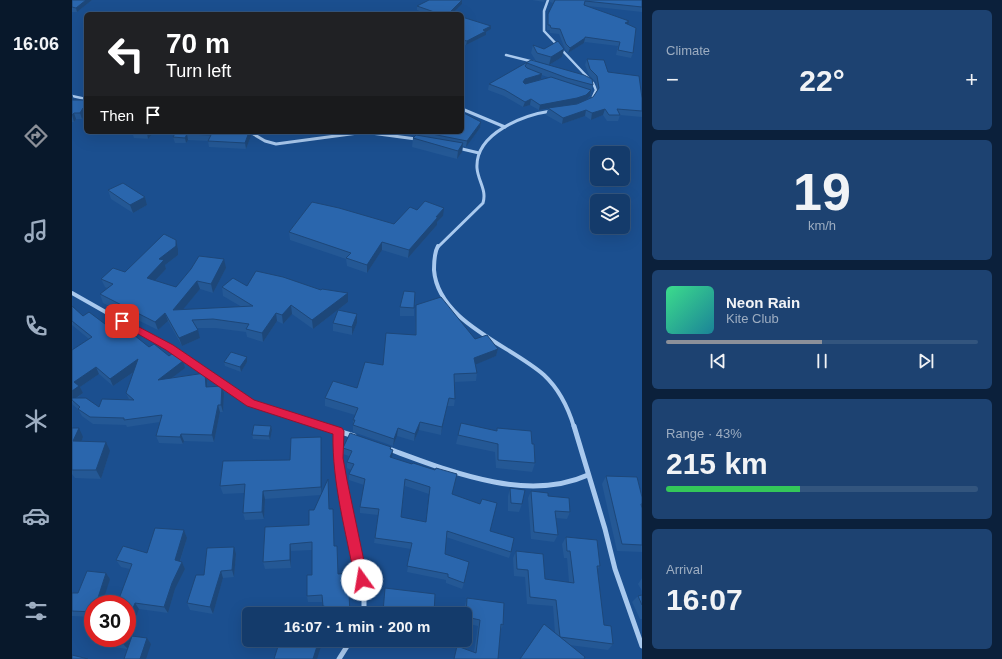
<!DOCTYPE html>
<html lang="en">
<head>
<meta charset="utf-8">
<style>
  :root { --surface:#143b6b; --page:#1d4271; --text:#f1f3f6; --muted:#9dadc1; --line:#33557e; --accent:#8c9099 }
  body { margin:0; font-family:Helvetica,sans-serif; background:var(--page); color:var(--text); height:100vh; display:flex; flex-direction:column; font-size:15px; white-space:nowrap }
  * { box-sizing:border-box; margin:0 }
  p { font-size:13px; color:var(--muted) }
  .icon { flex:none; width:22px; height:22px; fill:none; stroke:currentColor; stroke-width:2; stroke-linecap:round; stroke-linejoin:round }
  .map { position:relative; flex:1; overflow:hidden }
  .sheet { display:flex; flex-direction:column; gap:10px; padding:10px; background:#0b203b; width:360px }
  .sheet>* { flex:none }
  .hud { position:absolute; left:12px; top:12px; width:380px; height:122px; border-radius:6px; box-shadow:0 4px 16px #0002,0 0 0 1px var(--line); background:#202124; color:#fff; overflow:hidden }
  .fabs { position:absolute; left:518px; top:146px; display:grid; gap:8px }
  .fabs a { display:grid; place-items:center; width:40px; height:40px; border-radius:6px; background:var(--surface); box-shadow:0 4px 16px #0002,0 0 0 1px var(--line); font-size:20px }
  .speed { position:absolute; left:12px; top:595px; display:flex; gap:8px; font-size:20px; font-weight:700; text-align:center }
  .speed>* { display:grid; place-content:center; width:52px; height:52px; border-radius:50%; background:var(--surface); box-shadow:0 4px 16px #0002,0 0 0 1px var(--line); line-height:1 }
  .speed .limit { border:6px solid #d22; background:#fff; color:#111 }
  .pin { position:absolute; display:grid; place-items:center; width:34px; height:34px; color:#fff; margin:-17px; border-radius:8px; box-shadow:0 2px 6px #0006 }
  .me { position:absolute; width:44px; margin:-22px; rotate:347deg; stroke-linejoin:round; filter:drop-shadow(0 0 3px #0008) }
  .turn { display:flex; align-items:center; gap:14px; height:84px; padding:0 16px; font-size:18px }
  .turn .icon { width:52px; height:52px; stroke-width:2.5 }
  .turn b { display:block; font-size:28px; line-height:34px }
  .then { display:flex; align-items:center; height:38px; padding:0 16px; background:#0003; gap:8px; font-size:15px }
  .big { font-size:30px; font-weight:800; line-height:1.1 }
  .sheet .tile { flex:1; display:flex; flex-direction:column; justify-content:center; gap:6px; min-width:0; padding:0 14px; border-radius:6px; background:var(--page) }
  .sheet .dial { align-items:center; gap:0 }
  .dial b { font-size:52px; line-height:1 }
  .song { display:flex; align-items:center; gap:12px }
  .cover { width:48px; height:48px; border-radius:6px; background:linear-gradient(135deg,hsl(150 70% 55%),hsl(190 70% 35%)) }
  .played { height:4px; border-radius:2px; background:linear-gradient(90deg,var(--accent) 50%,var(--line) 50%) }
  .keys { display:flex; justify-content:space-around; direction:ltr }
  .heat { display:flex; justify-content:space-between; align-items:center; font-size:22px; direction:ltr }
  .charge { height:6px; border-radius:3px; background:linear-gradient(90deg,#34c759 43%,var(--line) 0) }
  .trip { position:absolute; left:170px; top:607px; width:230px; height:40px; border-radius:6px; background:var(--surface); box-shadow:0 4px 16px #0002,0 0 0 1px var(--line); font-weight:800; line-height:40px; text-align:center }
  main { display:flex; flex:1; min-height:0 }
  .menu { display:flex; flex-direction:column; width:72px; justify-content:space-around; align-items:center; background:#08182b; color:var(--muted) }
  .menu .icon { width:28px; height:28px }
  .menu .current { color:var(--accent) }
  .menu b { font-size:18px; color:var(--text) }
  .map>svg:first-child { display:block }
</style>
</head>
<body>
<main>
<nav class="menu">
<b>16:06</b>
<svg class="icon current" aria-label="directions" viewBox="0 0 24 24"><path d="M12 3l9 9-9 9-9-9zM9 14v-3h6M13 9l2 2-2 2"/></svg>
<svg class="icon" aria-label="music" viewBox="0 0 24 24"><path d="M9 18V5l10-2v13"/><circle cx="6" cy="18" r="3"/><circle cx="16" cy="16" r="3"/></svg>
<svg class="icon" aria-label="phone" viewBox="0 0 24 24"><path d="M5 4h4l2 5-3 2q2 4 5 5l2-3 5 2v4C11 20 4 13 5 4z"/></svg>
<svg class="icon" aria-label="climate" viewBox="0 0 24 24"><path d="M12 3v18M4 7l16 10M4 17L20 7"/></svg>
<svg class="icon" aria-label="car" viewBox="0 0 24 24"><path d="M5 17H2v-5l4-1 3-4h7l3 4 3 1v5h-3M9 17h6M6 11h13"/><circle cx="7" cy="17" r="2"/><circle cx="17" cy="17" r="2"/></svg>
<svg class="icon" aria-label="filters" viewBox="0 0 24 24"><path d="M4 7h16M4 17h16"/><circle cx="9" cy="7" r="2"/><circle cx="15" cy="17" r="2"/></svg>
</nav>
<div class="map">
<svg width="570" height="659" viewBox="0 0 570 659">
  <rect width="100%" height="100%" fill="#1b4f8f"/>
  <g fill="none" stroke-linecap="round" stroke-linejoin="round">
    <g stroke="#a9c9ee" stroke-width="2.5">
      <path d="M476,0L472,11V31L521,83L524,90L520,99"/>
      <path d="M434,55L462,62"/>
      <path d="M0,96L14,99"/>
    </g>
    <g stroke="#a9c9ee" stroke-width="3">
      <path d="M390,109L433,127"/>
      <path d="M178,132L193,141L204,144L286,133H299L344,139"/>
      <path d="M386,148L407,153"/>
      <path d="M366,247L411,203C415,190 406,181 405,168C403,133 452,115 479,111"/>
    </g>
    <g stroke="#a9c9ee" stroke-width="4">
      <path d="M366,246C362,253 362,262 362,270C366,322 438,345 472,375C487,389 496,407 502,427"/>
      <path d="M0,293L97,348L179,403L254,427"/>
    </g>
    <g stroke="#a9c9ee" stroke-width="5">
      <path d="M250,426L282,436"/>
      <path d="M502,426L533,529L543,569L570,646"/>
      <path d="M267,431L266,458L269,480L292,589V614"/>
      <path d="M317,449C377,471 454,503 516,475"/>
      <path d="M267,659L279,640"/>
    </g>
  </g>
  <g fill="#245895" fill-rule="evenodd">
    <path d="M0,0H20L5,12H0Z"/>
    <path d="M460,0H473L472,2Z"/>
    <path d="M478,0H570V12L516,6L557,21L556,25L561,53L559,58L544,55L546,46L513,42L512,43L496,53L493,49L487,34L478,33V30H475V19L476,14L481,3L478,2Z"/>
    <path d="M390,4L380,14H355L345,10V6Z"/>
    <path d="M390,17L419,29L414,32V35L394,45L390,44Z"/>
    <path d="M461,45L472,49H492L490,57L477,65L464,61L459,53Z"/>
    <path d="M515,59L536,72L570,98V117L548,115L546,121H535L531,115L519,120L513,116L490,124L474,115L476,109L467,110L458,105L451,107L432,96L416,90L417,84L459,60L521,85L518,96L513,100L521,97L525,91L524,82L517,75L513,65ZM470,75L478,78L453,84L469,79Z"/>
    <path d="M0,94L2,100H14V114H13L10,119H4L2,122H0Z"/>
    <path d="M409,122L408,128L394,147L391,146L390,152L385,159L340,147L341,138L349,135V132Z"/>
    <path d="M31,132H82L76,139L62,138L61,135L32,134Z"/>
    <path d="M104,132H178L179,136L174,149L137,147L136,141L116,140L114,143H103L101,137Z"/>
    <path d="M36,190L73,197L75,205L61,213L39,199Z"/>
    <path d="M345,210L371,216L365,222V225L336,258L310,250L295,273L275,266L274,259L218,240L217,232L322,224Z"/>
    <path d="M104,240L106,249V255L93,265L94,269L83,281L104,287L154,268L141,293L128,289L110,310L170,307L151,296L150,287L175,286L276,302L241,329L220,314L211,324L205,321L191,342L175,337L174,332L143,328H125L128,338L110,346L96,321L86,330L31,303L28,294L35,288L33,287L29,279L53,272Z"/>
    <path d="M344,305L403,339L426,349L424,356L403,364L405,373L404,381L383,382V399L382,406H375L369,435L347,430L342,441L325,436L321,446L281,432V420L283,415L253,406V398L285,388L311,365L343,335Z"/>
    <path d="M0,306L11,316L49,336L77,347L113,368L101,377L133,373L135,380L136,387L150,386L152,393L151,412H148L142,442L112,441L111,444L87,443L84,436L88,422L55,427L54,425L21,424L10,416L6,409L1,405L0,402V350L17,339L0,325ZM62,372L54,393L57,399L27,407L5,398L11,393L8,387L27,374L41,386Z"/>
    <path d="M328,307L342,308V316H328Z"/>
    <path d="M261,323H285L280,335L261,331Z"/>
    <path d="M152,362H175L169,372L153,366Z"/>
    <path d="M389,423L424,431L425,428L460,444L463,463L460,472L424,468L423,452L384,444Z"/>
    <path d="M199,426L200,430L198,440L181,439L180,435Z"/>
    <path d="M0,428L11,437L9,442L38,451L29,479L3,478L0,474Z"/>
    <path d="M249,445L250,493L258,509L262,546L266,574L278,614H258L252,613L251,602H236L235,596L240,575V550L219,551V568L193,569L191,562L237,525L242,510L249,495L193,499L192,519L173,520L171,513L172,493L151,494L148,486L218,460Z"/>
    <path d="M319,447L320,457L340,464L363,470L385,474L380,494L418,531L439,552L437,558L374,537L373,554L392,583L390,589L374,583V580L335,572L339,549L302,543L306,515L288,513V507L292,485L277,480V474L279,470L275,468V462L277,456L271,454V448ZM333,486L357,494L354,522L329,517Z"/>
    <path d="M534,476L570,497V552L545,551L530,484Z"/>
    <path d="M438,488L450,504L447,512L436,511V496Z"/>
    <path d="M459,491L476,496L498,512L495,519L484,518L486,535L482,542L459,539L456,498Z"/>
    <path d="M112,530L115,538L108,562H110L113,569L103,589L96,613L67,609L61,626L63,630L60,636L75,638L79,644L55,649L23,644L18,638H55L58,569L49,567L44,560L75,553Z"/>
    <path d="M494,537L528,566L525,570L532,625L541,644L536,650L497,645L483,633L481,606L455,604L453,577L442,576L441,558L444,551L473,579L497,582L495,558H492L490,544Z"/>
    <path d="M164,554L162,577L151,578L141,614L118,610L115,603L132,575Z"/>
    <path d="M34,573L38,579L21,604V617L0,616V593H6Z"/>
    <path d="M570,578V591L566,584Z"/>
    <path d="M313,588L362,614H311Z"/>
    <path d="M570,595V619H568L560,602L566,596Z"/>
    <path d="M395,598L431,625L428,631L426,659H382L385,646L402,652L406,626L393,623V614H392L393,605Z"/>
  </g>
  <g fill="#1d4779">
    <path d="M14,0H20L5,12L4,8Z"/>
    <path d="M390,0V4L380,14H376Z"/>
    <path d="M557,21L556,26L553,23Z"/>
    <path d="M419,26V29L414,32V35L394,45L395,41L411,30Z"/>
    <path d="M513,38L512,43L496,53L498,48Z"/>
    <path d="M492,49L490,57L477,65L479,57Z"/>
    <path d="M470,74L469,79L452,85L451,82L453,79Z"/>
    <path d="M519,90L518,96L513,101L504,104L467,110L468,105Z"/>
    <path d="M0,94L2,100L0,103Z"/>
    <path d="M459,99L458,105L451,107L453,102Z"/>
    <path d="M11,108L13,114L10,119L8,113Z"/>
    <path d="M533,109L531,115L519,120L520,113Z"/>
    <path d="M514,110L513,116L490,124L491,118Z"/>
    <path d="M2,113L4,119L2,122L0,115Z"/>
    <path d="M409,122L408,128L394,147L395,141Z"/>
    <path d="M76,132H82L76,139L75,133Z"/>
    <path d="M177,132H178L179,136L174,149L173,143Z"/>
    <path d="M115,134L116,140L114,143L113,138Z"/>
    <path d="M391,143L390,152L385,159L386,151Z"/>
    <path d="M73,197L75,205L61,213L58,205Z"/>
    <path d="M372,208L371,216L365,222V225L336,258L337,250Z"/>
    <path d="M104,240L106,249V255L93,265L94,269L77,287L75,278L87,259Z"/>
    <path d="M310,242V250L295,273V265Z"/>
    <path d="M152,259L154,268L141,293L139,284Z"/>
    <path d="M125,281L128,289L103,319L101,310Z"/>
    <path d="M276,293V302L241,329L240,320Z"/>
    <path d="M219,305L220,314L211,324L210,315Z"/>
    <path d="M93,313L96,321L86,330L83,322Z"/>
    <path d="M204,313L205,321L191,342L190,333Z"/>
    <path d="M285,314V323L280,335V327Z"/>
    <path d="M126,330L128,338L110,346L107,338Z"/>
    <path d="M426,349L424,356L400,366L402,358Z"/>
    <path d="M175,357V362L169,372L168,367Z"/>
    <path d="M66,359L69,367L41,386L38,379Z"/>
    <path d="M111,361L113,368L88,387L86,380Z"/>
    <path d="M24,367L27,374L8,387L11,393L1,400H0V391L2,382Z"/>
    <path d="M133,373L135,380L136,394L134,387Z"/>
    <path d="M150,386L152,393L151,412L149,405Z"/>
    <path d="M377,398L375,406L369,435L370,427Z"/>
    <path d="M146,405L148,412L142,442L140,435Z"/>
    <path d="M348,422L347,430L342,441L343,434Z"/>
    <path d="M199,426L200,430L198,440L197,436Z"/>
    <path d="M7,428L11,437L6,450L1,441Z"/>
    <path d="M326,428L325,436L321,446L322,439Z"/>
    <path d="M109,434L112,441L111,444L108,437Z"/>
    <path d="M249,437V445L250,495L249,487Z"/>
    <path d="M34,442L38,451L29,479L24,470Z"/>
    <path d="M321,450L320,457L318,463V457Z"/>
    <path d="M191,491L193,499L192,519L190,512Z"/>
    <path d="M112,530L115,538L106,567L103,560Z"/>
    <path d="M218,544L219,551V568L218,560Z"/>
    <path d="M162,547L164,554L162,577L160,570Z"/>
    <path d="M110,562L113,569L103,589L96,613L92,607L100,583Z"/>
    <path d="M149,571L151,578L141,614L138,607Z"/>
    <path d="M34,573L38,579L30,604H24Z"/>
    <path d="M63,603L67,609L61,626L63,630L56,649L51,644L53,638H55V623Z"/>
    <path d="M75,638L79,644L74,659H68Z"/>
    <path d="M247,640H251L245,659H241Z"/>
  </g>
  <g fill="#2a66ad" stroke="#1d4779" fill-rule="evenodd">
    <path d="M0,0H14L4,8L0,7Z"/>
    <path d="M357,0H390L376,14H368L345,6Z"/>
    <path d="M483,0H570V7L513,1L512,5L557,21L553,23L564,28L561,53L546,50L548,42L513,37V38L498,48L494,44L488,29L479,28L478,25H476V14Z"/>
    <path d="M390,17L419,26L411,30L414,31L395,41L390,40Z"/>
    <path d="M486,41L492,49L479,57L465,53L461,45L472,49Z"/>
    <path d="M515,59L532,60L536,72L567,76L570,98V111L545,109L548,115H537L533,109L520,113L514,110L491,118L476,108L505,104L521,97L527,88L525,76L518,69Z"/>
    <path d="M459,60L512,75L520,79L521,85L495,78L455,63L453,66L455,68L470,74L453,79L451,82L453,84L479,77L519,90L514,95L505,98L468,105L459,99L453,102L433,90L417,84Z"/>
    <path d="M0,100H14V109L11,108L8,113H2L0,115Z"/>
    <path d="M390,112L409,122L395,141L350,132H390Z"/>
    <path d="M65,132H76L75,133Z"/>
    <path d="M104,132H177L173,143L136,141L139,135L115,134L113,138L101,137Z"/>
    <path d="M344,135L391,143L386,151L341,138Z"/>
    <path d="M51,183L73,197L58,205L36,190Z"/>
    <path d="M353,201L372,208L364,217H366L337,250L310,242L295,265L274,258L279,253L217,232L240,202L267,208L322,224L338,207L345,210Z"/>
    <path d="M92,234L104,240V246L87,259L92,260L75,278L104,287L119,269L127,256L152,259L139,284L125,281L101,310L181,306L150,287L161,278L175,286L184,271L211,277L249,290L250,289L276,293L240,320L219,305L210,315L204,313L190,333L174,329L177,324L141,319L120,320L126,330L107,338L93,313L83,322L28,294L41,284L29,279L41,268L53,272Z"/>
    <path d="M332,291L343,292L342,308L328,307Z"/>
    <path d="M369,297L403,339L415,335L426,349L402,358L405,373L382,374L383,399L377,398L370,427L348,422L343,434L326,428L322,439L281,425L283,420H281L286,408L253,398L261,381L285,388L293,362L311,365L314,333L344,335V305Z"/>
    <path d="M0,306L11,316L17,312L49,336L57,331L77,347L82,344L97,356L101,353L111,361L86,380L133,373L134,387L150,386L149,405H146L140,435L109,434L108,437L84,436L90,415L52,420V418L18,417L6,409L8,407L0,400V398H14L27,407L30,399L62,400L54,393L66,359L38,379L24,367L2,382L7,386L0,391V350L20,337L0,321Z"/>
    <path d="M266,310L285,314L280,327L261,323Z"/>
    <path d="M159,352L175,357L168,367L152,362Z"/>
    <path d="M389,423L425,431V428L459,431L460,444H462L463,463L426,460V444L386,435Z"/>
    <path d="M182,425L199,426L197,436L180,435Z"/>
    <path d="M0,428H7L1,441L34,442L24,470H0Z"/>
    <path d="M278,433L319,447L318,449L321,450L318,457L340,464L341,463L363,470L364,468L385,474L380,494L408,504L410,499L425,503L418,531L442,538L439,552L375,531L373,554L397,562L392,583L376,577V574L335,566L340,543L303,538L307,509L288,507L293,479L277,474L282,464L275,462L280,451L271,448ZM333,479L358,487L354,522L329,517Z"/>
    <path d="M249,437V487L191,491L190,512L171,513L173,484L148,486L151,461L218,460L219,438Z"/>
    <path d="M534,476L565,477L570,497V504H569L570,508V545L550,544Z"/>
    <path d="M256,479L257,509H261L262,546H265L266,574L276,573L278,614H266L267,610L251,606L250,595L235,596V575H240V542L218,544V560L191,562L193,527L237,525V510H242Z"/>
    <path d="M438,488L453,490L450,504L439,503Z"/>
    <path d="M459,491L476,493V496L497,498L498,512L483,511L486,535L462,532Z"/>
    <path d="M83,528L112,530L103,560L110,562L100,583L92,607L63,603L55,623L58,624L55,633V604H45L60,564L44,560L51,546L75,553Z"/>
    <path d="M494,537L525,540L528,566H525L532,625L539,626L541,644L488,637L484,600L458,597L456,570L445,569L444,551L471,554L473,579L502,583L498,551H495Z"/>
    <path d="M162,547L160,570L149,571L138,607L115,603L124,575H132L135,548Z"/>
    <path d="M15,571L34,573L24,604H21V612L0,611V593H6Z"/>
    <path d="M313,588L363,594L362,614H330L311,612Z"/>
    <path d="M570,595V605L566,596Z"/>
    <path d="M395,598L432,603L431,625L429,624L426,659H382L385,646L404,653L408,620L394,617Z"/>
    <path d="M472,624L513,657L512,659H448Z"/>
    <path d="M21,631V638H53L51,644L18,638Z"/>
    <path d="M60,636L75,638L68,659H52Z"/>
    <path d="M208,640H247L241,659H202Z"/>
    <path d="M0,655L16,659H0Z"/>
  </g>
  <path fill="#e11d48" stroke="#92132f" d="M50,318L101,345L182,400L270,428L272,431L271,458L275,480L296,580L294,584L290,586L285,584L283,580C274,532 260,483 261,434L175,406L94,350L47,323L45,321L47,319Z"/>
</svg>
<div class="fabs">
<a><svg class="icon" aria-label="search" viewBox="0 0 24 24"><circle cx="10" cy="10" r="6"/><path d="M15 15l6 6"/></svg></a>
<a><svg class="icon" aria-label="layers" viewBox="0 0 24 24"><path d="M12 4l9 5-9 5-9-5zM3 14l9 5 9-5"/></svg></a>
</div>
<div class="speed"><div class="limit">30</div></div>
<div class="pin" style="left:50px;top:321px;background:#d93025"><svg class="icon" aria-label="arrive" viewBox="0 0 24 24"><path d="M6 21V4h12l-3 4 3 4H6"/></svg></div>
<svg class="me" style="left:290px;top:580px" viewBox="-20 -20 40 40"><circle r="19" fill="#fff"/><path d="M0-13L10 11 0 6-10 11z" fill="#e11d48"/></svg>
<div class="trip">16:07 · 1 min · 200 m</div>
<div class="hud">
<div class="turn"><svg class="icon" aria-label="left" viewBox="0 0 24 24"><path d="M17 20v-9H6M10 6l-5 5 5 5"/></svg><div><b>70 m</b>Turn left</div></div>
<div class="then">Then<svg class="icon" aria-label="arrive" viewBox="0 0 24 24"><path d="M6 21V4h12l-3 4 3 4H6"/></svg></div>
</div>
</div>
<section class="sheet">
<div class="tile"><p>Climate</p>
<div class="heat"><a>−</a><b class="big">22°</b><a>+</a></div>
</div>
<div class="tile dial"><b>19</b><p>km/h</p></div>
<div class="tile">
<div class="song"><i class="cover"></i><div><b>Neon Rain</b><p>Kite Club</p></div></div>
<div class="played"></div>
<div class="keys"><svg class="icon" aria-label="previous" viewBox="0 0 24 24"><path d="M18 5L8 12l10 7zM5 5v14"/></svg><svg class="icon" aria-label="pause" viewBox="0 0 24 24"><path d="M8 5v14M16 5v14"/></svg><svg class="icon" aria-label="next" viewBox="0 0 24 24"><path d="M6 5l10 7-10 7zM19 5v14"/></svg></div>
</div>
<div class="tile"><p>Range · 43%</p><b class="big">215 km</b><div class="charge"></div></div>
<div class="tile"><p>Arrival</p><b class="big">16:07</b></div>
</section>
</main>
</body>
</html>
